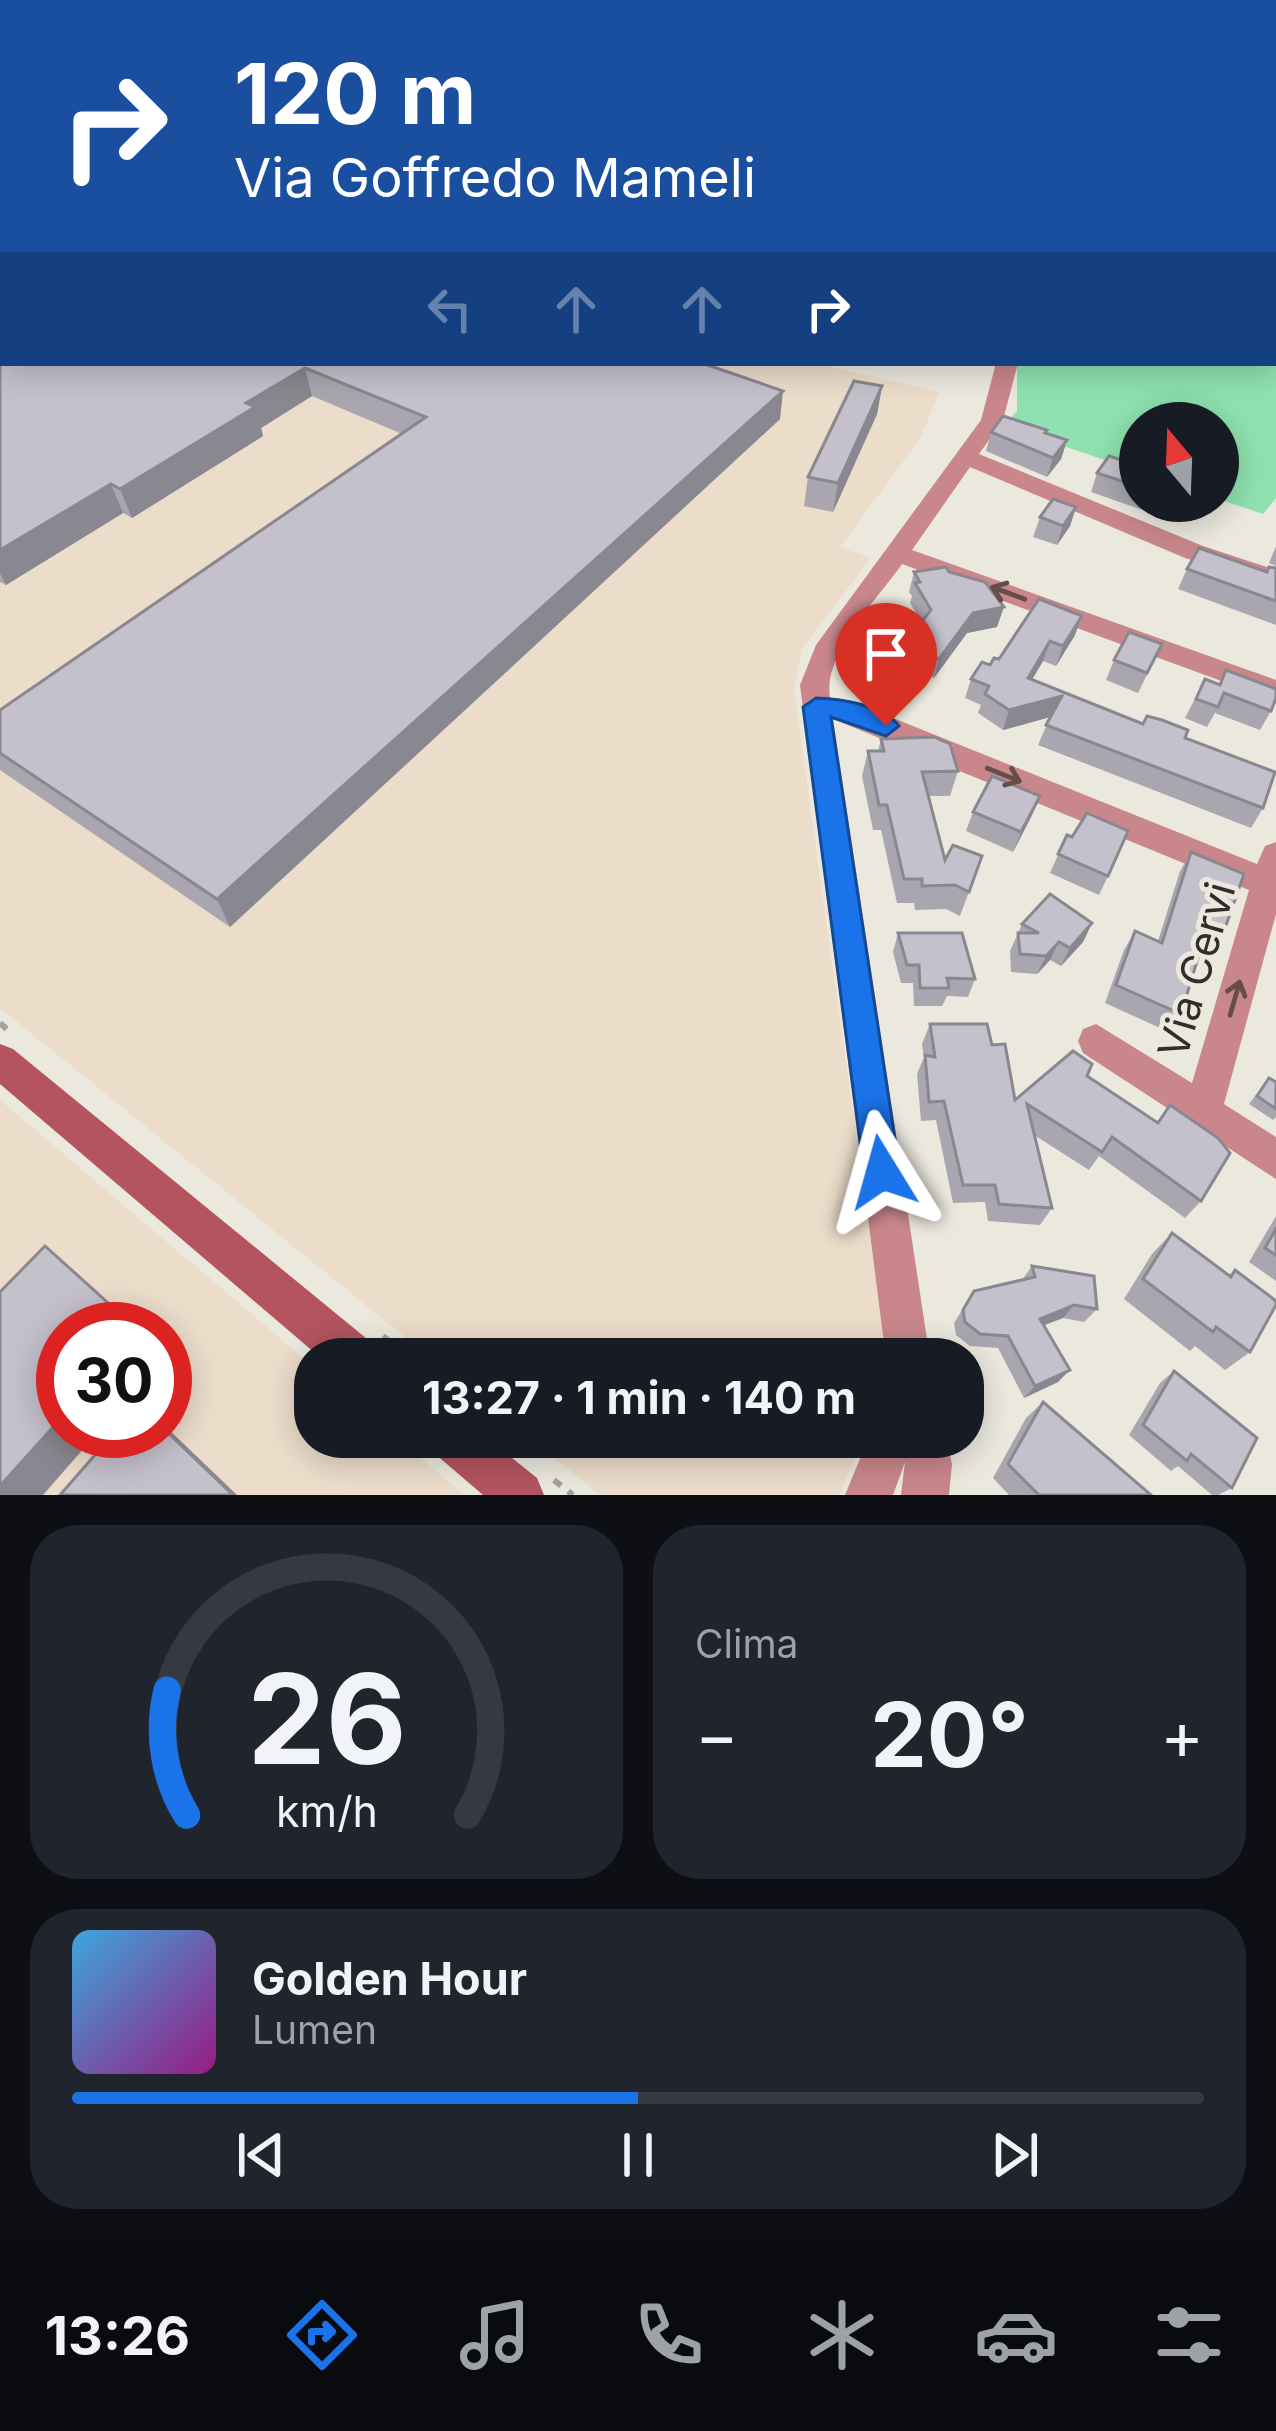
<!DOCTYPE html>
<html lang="it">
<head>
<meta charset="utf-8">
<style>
  :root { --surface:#171b24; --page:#20242c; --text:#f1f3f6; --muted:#9ea1a6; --line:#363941; --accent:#1a73e8 }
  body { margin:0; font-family:Inter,sans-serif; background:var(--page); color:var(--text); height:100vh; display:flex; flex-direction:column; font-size:45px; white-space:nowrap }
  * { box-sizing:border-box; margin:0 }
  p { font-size:39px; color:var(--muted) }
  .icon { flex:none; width:66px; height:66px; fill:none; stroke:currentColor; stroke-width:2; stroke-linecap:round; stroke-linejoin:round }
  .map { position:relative; height:1495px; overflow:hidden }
  .drawer { display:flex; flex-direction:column; gap:30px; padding:30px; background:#0d0f14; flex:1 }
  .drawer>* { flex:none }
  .hud { position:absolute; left:0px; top:0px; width:1278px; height:366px; box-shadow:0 6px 30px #0003; background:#1a4fa0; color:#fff; overflow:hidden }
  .needle { width:78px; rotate:341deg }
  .tools { position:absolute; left:1119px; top:402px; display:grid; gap:24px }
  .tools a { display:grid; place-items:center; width:120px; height:120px; border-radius:50%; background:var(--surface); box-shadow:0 6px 30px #0003; font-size:60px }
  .speed { position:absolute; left:36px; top:1302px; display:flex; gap:24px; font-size:60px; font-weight:700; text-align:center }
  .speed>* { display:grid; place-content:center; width:156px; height:156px; border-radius:50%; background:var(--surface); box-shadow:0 6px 30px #0003; line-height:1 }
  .speed .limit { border:18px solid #d22; background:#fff; color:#111 }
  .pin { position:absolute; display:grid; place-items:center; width:102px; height:102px; color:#fff; margin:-123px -51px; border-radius:50% 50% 50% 0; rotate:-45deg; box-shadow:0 0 12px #0007 }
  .pin .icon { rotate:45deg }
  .me { position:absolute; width:132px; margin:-66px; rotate:352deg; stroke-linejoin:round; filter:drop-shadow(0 0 9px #0008) }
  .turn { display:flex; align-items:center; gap:42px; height:252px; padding:0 36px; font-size:54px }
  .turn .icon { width:156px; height:156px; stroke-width:2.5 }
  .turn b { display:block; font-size:84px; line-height:102px }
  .lanes { display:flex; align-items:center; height:114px; padding:0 36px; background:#0003; justify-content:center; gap:60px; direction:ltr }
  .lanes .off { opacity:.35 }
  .big { font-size:90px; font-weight:700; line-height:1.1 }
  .drawer .widget { flex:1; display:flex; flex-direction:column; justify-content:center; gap:18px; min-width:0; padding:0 42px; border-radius:48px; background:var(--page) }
  .drawer .dial { align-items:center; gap:0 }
  .dial svg { height:312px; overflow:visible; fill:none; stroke:var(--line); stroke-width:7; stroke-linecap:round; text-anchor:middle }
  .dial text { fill:var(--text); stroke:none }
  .song { display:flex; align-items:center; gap:36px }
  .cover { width:144px; height:144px; border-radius:18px; background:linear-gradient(135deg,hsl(200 70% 55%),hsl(310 70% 35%)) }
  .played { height:12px; border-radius:6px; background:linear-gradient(90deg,var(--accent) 50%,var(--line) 50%) }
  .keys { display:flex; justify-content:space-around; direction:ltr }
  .heat { display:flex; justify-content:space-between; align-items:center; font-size:66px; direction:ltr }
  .drawer .tiles { flex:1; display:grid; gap:30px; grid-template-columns:1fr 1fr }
  .widget:last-child { grid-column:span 2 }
  .trip { position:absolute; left:294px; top:1338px; width:690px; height:120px; border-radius:48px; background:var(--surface); box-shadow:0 6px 30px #0003; font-weight:700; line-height:120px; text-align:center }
  .dock { display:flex; height:192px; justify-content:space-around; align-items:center; background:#090b0e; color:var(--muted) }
  .dock .icon { width:84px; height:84px }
  .dock .active { color:var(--accent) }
  .dock b { font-size:54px; color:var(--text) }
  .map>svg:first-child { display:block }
</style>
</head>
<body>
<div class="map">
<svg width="1276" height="1495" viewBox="0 0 1276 1495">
  <rect width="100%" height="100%" fill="#ebe9de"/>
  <g fill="#ecdcca" fill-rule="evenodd">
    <path d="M0,84L3,363H816L939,392L921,437L840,547L871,558L802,649L794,689L887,1359H432L0,1008Z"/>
    <path d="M0,1100L315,1368V1437H396L464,1495H0ZM63,1329H165V1431H63Z"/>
    <path d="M529,1437H865L839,1495H600Z"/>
  </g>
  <path fill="#8fe2af" d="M1276,348V498L1263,514L1218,499V423H1140V472L1004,426L1017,411V363H1275Z"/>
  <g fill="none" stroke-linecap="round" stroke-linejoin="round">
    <g stroke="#2bc6d4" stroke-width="3">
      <path d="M88,3H123"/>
      <path d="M185,3L194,0"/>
    </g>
    <path stroke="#2bc6d4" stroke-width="27" d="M1119,0L1130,3"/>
    <g stroke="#a3a199" stroke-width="6" stroke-dasharray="9 9" stroke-linecap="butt">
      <path d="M0,1023L11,1033"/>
      <path d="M383,1336L411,1359"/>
      <path d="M554,1480L573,1495"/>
    </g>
    <rect fill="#c9878b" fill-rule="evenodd" x="1275" y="245" width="1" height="6"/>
    <g fill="#c9878b" fill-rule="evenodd">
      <path d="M808,0H829L832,3H811Z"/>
      <path d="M996,363H1018L1003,420L979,454L1203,546L1276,570V587L1185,558L970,467L912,550L1276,680V701L902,564C878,599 823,652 830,698L853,702L1257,864L1265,846L1276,842V914L1224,1104L1276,1137V1179L1083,1053L1078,1041L1083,1029L1096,1024L1192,1083L1249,890L833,719L930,1359H886L800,685L816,645L981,420Z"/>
      <path d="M869,1437H946L952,1464L949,1495H901L905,1462L893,1495H845Z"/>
    </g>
    <g fill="#b3545f" fill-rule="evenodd">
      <path d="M0,1044L13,1049L372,1343L378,1359H322L0,1084Z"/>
      <path d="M427,1437H486L537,1478L544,1495H483L434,1453Z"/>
    </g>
  </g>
  <g fill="#a9a6af">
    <path d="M0,165L3,363H702L780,419L230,927L0,770V710L402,434L312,396L261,428L263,436L132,518L123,513L6,585L0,582Z"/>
    <path d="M882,386L877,414L833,512L804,506L808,477Z"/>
    <path d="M991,432L1067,440L1061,459L1047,477L986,451Z"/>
    <path d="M1140,466V501H1155L1148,512L1091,492L1097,473Z"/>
    <path d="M1076,507L1070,526L1057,545L1033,537L1040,517Z"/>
    <path d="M1276,546V566L1269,563Z"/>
    <path d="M1276,568V625L1178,589L1187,569L1266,572Z"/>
    <path d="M914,572L997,627L967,633L934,678L913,670L894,698L855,681L859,661L904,648L922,622L910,603L912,596L909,592Z"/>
    <path d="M1039,599L1075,635L1056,666L1043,661L1032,680L1143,724L1185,738L1263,808L1251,828L1038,745L1050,717L1003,730L978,713L981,705L965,698L971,679L999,659Z"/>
    <path d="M1162,644L1138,693L1106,680L1114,660Z"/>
    <path d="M1226,670L1271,711L1260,730L1215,713L1207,727L1185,718L1205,679L1219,684Z"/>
    <path d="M881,739L958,771L950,796H929L945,860L982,856L960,916L946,909L915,910L914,903H897L881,830H873L862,776L868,751H878Z"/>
    <path d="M973,812L1032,815L1013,852L966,831Z"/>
    <path d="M1067,835L1108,876L1099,895L1050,873Z"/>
    <path d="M1191,852L1224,931L1212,950L1202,945L1181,1014L1169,1032L1105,1003L1124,950L1135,931L1158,941L1180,871Z"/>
    <path d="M1092,923L1083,942L1061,966L1050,960L1037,974L1011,972L1010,951L1022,924Z"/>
    <path d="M898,933L975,979L968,997L947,996L942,1006H914L913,983H901L893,952Z"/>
    <path d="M930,1024L992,1045L1015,1100L1087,1076L1157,1122L1170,1105L1201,1201L1185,1218L1099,1156L1089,1170L1034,1135L1052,1208L1040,1225L988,1221L985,1202L953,1203L936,1120L921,1121L917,1074L924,1057L922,1044Z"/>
    <path d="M1269,1078L1276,1082V1117L1273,1120L1249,1104Z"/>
    <path d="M1276,1216V1281L1249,1262Z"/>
    <path d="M1172,1233L1229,1275L1235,1270L1250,1352L1225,1370L1195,1346L1190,1351L1124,1299L1152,1254Z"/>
    <path d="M1032,1266L1097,1309L1084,1322L1063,1318L1044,1325L1058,1382L1024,1398L998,1348L970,1346L956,1335L954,1323L974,1291L1022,1280Z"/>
    <path d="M1174,1371L1232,1488L1218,1495H1212L1178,1466L1171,1471L1129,1435L1160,1383Z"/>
    <path d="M1043,1402L1151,1495H1009L993,1478L1026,1418Z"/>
  </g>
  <g fill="#89878f">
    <path d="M3,126V155L0,156V128Z"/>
    <path d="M305,368L312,396L261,428L263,436L132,518L120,489L246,403Z"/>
    <path d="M882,386L877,414L833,512L838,483Z"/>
    <path d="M783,391L780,419L230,927L217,899Z"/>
    <path d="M1067,440L1061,459L1047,477L1053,458Z"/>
    <path d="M111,484L123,513L6,585L0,573V550Z"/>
    <path d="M1076,507L1070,526L1057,545L1063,526Z"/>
    <path d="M1004,607L997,627L967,633L934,678L939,659L973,613Z"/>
    <path d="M1082,616L1075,635L1056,666L1063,646Z"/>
    <path d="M1050,641L1043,661L1021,698L1028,678Z"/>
    <path d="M917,653L912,673L894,698L898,678Z"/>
    <path d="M1062,696L1054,716L1003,730L1009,710Z"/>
    <path d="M1040,796L1032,815L1013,852L1021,832Z"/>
    <path d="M1092,923L1083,942L1061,966L1070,948Z"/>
    <path d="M1059,942L1050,960L1037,974L1046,956Z"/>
    <path d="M1074,1305L1063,1318L1029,1331L1040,1319Z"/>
    <path d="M1070,1370L1058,1382L1024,1398L1035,1386Z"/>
    <path d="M63,1416V1431H99L43,1495H0V1486Z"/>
    <path d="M165,1426L237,1495H233L165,1430Z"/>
  </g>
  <g fill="#c4c1cc" stroke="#89878f" stroke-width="3">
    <path d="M0,70H3V126L0,128Z"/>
    <path d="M3,164V363H702L783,391L217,899L0,753V710L426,417L305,368L246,403L255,407L120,489L111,484L0,550V165Z"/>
    <path d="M854,381L882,386L838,483L808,477Z"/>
    <path d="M1003,416L1047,430L1045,433L1067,440L1053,458L991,432Z"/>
    <path d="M1109,456L1140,466V487L1097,473Z"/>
    <path d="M1053,499L1076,507L1063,526L1040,517Z"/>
    <path d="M1199,548L1267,572L1269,567L1276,568V601L1187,569Z"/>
    <path d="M946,567L949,572L985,582L1004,607L973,613L939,659L904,644L931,610L915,583L920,582L914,572Z"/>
    <path d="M1039,599L1082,616L1063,646L1050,641L1028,678L1143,724L1147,716L1162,720L1188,730L1185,738L1275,772L1263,808L1046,725L1062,696L1009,710L985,694L989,686L971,679L982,662L990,665L994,658L999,659Z"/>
    <path d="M1129,632L1162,644L1147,673L1114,660Z"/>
    <path d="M878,637L917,653L898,678L859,661Z"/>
    <path d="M1226,670L1276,689V698L1271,711L1224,693L1218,707L1196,699L1205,679L1220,685Z"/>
    <path d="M934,737L950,744L958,771L922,772L945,860L953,845L982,856L969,892L955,885L922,886V879H904L887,805H879L868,751H884L881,739Z"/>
    <path d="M992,776L1040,796L1021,832L973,812Z"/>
    <path d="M1087,813L1128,831L1108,876L1058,854L1067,835L1072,837Z"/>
    <path d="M1191,852L1244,874L1224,931L1208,925L1181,1014L1116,985L1135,931L1162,943Z"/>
    <path d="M1050,894L1092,923L1070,948L1059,942L1046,956L1020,954L1018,933H1039L1022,924Z"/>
    <path d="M898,933H962L975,979L947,978L949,988H920L919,965H907Z"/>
    <path d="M930,1024H987L992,1045L1005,1044L1015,1100L1073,1051L1092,1064L1087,1076L1158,1123L1170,1105L1218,1138L1230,1153L1201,1201L1112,1137L1102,1152L1027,1104L1052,1208L999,1204L995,1185H963L944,1101L929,1102L925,1055L935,1057Z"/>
    <path d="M1269,1078L1276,1082V1109L1257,1096Z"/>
    <path d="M1276,1229V1255L1265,1248Z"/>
    <path d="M1172,1233L1231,1277L1235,1270L1276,1301V1305L1250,1352L1216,1327L1213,1332L1143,1279Z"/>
    <path d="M45,1246L137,1329H63V1416L0,1486V1292Z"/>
    <path d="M1032,1266L1094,1276L1097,1309L1074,1305L1040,1319L1070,1370L1035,1386L1008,1336L980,1334L965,1322L963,1310L974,1291L1035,1277Z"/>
    <path d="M1174,1371L1257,1438L1232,1488L1191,1454L1187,1461L1143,1425Z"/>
    <path d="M1043,1402L1151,1495H1039L1008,1464Z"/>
    <path d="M165,1430L233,1495H60L116,1431Z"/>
  </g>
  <defs><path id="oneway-shaft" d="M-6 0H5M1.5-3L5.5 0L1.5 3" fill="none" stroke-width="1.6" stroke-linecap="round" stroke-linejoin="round" transform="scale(3)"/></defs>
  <g stroke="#654d4c">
    <use href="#oneway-shaft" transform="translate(1008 593) rotate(-160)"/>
    <use href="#oneway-shaft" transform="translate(1004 775) rotate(22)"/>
    <use href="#oneway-shaft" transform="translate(1235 998) rotate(-74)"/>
  </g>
  <path fill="#1a73e8" stroke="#114b97" stroke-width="3" d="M816,698C842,699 883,705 899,726L886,736L831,717L900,1172L895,1185L882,1190L869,1185L864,1172L803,707Z"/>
  <g text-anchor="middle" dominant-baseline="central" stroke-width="10" stroke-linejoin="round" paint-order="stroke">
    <g font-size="42" fill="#2f2e2a" stroke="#ebe9de">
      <text transform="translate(1196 970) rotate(-74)">Via Cervi</text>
    </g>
  </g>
</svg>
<div class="tools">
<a><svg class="needle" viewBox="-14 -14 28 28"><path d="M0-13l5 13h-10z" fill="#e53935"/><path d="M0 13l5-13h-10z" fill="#9ea1a6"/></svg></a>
</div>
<div class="speed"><div class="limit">30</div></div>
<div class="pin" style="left:886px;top:726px;background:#d93025"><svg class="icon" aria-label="arrive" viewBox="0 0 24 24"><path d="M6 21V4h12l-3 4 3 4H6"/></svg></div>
<svg class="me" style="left:882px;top:1172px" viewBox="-20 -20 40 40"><path d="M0-17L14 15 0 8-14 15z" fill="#1a73e8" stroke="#fff" stroke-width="4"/></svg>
<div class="trip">13:27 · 1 min · 140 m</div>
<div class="hud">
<div class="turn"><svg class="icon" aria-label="right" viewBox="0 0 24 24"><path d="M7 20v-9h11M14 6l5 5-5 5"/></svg><div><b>120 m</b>Via Goffredo Mameli</div></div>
<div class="lanes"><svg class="icon off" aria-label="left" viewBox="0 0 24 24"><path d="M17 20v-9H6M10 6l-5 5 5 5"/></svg><svg class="icon off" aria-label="ahead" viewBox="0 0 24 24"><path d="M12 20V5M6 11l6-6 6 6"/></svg><svg class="icon off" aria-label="ahead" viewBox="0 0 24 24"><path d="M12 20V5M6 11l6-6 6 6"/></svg><svg class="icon" aria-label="right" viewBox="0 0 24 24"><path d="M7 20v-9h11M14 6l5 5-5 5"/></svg></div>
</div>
</div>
<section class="drawer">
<div class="tiles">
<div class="widget dial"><svg viewBox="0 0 100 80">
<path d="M14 69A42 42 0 1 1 86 69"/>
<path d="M14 69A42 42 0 0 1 9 37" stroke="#1a73e8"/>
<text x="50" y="56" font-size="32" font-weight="700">26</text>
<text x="50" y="72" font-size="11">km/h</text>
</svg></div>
<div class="widget"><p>Clima</p>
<div class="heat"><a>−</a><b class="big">20°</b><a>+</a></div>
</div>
<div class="widget">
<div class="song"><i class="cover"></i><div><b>Golden Hour</b><p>Lumen</p></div></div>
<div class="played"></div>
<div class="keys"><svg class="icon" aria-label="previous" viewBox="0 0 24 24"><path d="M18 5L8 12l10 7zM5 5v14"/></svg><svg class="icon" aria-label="pause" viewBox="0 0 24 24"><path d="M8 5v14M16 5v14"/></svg><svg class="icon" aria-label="next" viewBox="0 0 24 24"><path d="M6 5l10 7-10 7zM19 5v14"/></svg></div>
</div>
</div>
</section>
<nav class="dock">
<b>13:26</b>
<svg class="icon active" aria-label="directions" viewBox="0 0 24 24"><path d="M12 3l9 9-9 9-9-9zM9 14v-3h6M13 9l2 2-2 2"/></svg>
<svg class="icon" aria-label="music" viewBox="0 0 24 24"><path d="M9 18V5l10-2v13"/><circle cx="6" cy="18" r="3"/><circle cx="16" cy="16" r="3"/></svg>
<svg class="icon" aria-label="phone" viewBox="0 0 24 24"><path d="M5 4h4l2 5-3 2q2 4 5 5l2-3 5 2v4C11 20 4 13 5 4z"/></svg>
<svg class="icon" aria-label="climate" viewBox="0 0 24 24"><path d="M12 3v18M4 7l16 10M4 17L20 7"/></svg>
<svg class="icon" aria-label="car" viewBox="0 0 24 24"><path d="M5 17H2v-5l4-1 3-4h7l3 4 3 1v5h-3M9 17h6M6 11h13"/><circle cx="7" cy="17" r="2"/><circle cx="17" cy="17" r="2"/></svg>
<svg class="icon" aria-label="filters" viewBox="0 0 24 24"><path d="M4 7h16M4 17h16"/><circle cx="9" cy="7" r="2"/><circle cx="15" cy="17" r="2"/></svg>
</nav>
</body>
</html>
